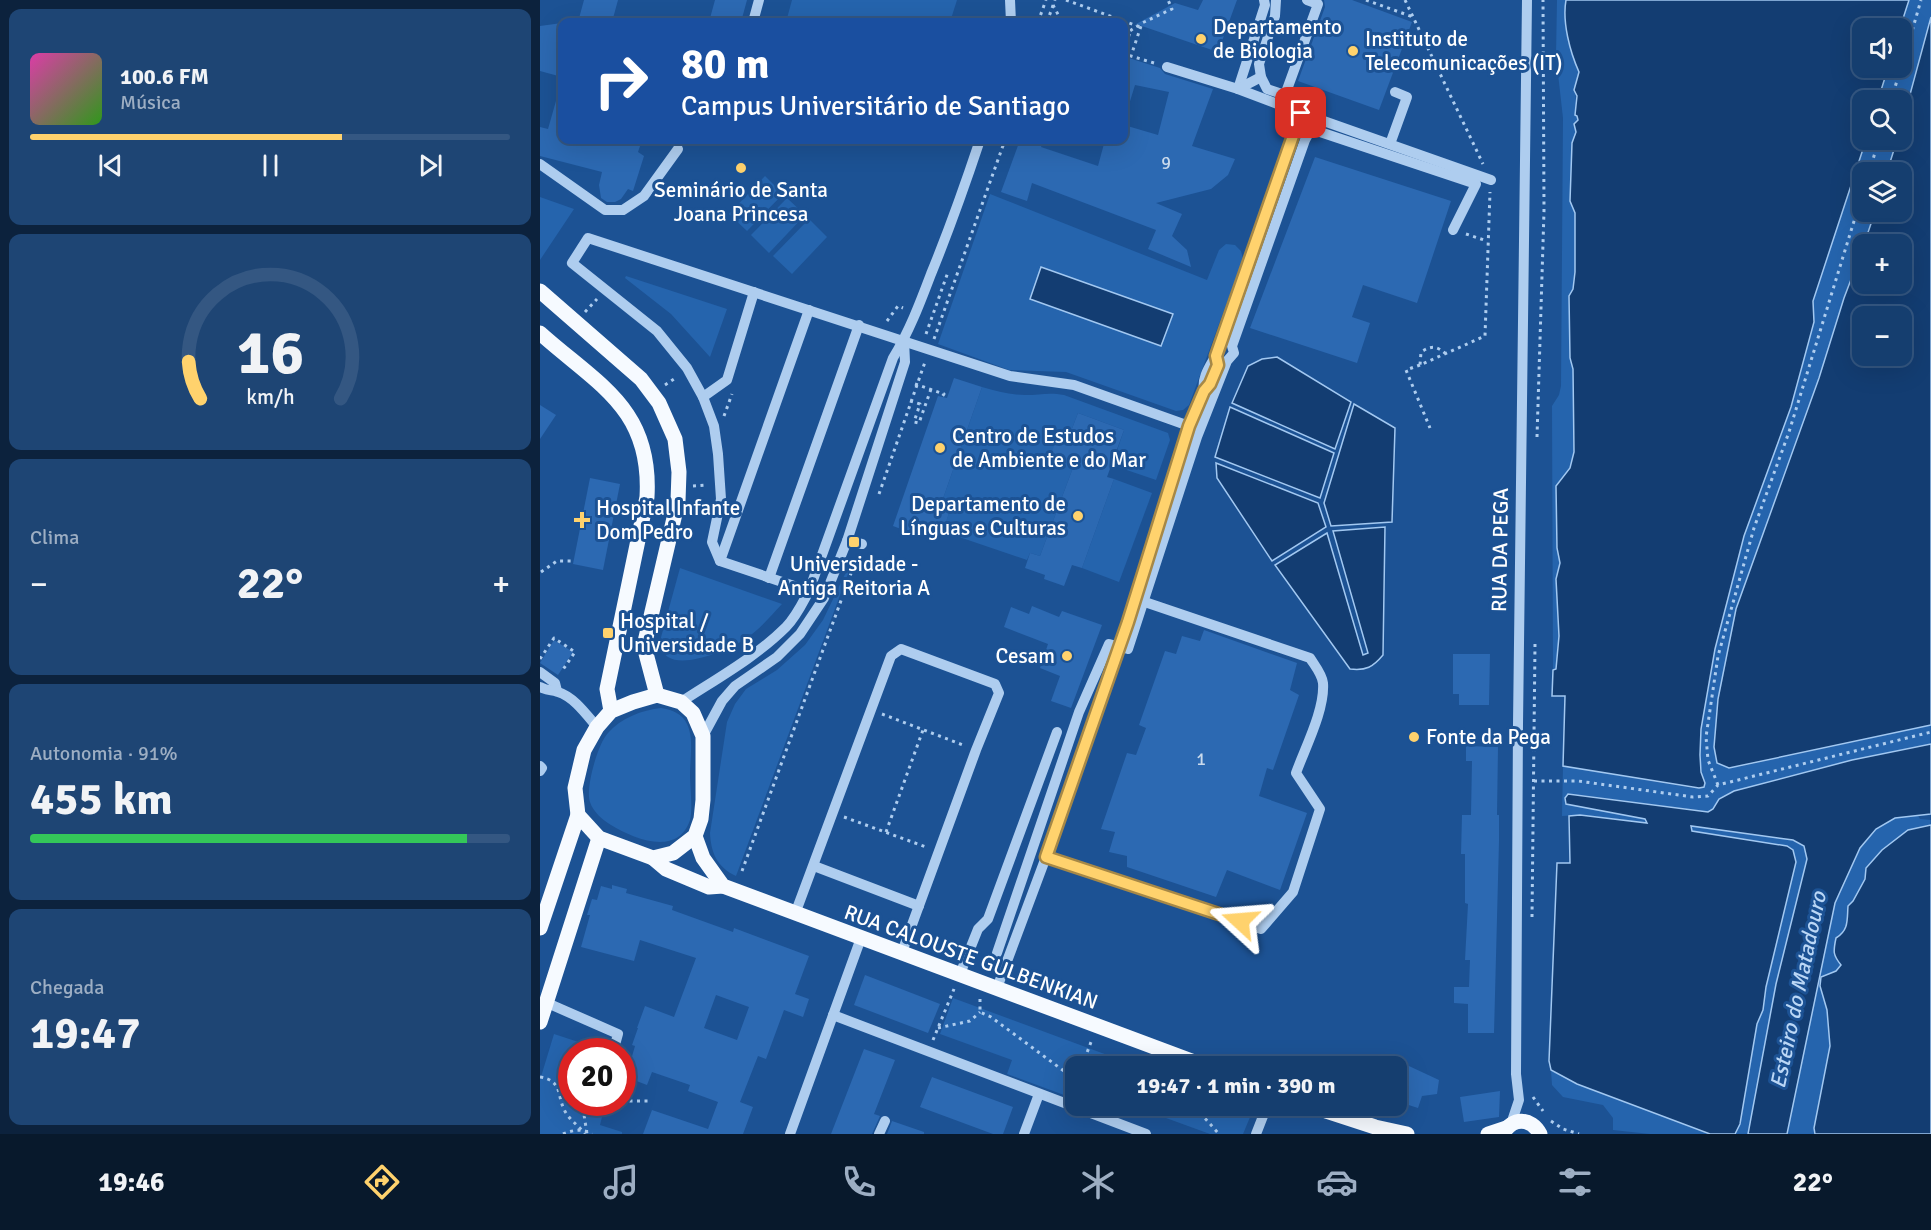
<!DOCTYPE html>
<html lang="pt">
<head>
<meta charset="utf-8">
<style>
  :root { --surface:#153e6f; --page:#1e4574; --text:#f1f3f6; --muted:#9daec3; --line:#345782; --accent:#ffd26d }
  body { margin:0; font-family:Signika,sans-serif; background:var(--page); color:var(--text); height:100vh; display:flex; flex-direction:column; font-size:22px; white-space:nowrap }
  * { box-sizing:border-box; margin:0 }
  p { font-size:20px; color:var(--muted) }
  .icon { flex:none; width:33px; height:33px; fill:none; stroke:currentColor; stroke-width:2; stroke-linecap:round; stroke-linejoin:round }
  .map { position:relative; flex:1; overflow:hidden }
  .details { display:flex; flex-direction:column; gap:9px; padding:9px; background:#0c223d; width:540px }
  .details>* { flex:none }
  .hud { position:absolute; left:18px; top:18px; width:570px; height:126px; border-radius:12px; box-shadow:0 6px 24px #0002,0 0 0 2px var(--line); background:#1a4fa0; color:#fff; overflow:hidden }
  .controls { position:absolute; left:1312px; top:18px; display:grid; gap:12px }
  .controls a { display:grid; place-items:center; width:60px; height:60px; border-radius:12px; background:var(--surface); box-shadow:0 6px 24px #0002,0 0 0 2px var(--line); font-size:30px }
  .speed { position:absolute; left:18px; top:1038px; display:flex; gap:12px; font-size:30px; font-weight:700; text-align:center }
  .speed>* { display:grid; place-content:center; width:78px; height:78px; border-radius:50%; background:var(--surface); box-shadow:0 6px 24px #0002,0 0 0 2px var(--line); line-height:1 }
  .speed .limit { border:9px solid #d22; background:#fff; color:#111 }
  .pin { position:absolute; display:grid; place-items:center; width:51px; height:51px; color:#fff; margin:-26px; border-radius:12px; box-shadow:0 3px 9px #0006 }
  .me { position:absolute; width:66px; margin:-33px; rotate:289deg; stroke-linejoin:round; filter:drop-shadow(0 0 4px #0008) }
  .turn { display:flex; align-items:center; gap:21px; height:126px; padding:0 24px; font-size:27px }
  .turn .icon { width:78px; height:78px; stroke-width:2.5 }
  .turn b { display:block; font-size:42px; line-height:51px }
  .big { font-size:45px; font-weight:800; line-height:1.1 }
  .details .card { flex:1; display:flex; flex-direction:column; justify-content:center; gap:9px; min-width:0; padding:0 21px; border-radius:12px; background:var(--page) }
  .details .dial { align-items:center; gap:0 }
  .dial svg { height:156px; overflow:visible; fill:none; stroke:var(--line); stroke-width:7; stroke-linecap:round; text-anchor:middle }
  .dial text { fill:var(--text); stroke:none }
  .song { display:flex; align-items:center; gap:18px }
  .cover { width:72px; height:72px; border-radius:9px; background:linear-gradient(135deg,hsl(320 70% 55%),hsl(110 70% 35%)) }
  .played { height:6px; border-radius:3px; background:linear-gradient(90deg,var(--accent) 65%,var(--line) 65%) }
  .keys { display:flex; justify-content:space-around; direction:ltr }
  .heat { display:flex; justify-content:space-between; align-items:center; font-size:33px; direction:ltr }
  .charge { height:9px; border-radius:4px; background:linear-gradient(90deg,#34c759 91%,var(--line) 0) }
  .trip { position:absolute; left:525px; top:1056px; width:342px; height:60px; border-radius:12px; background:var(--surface); box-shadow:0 6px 24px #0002,0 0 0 2px var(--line); font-weight:800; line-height:60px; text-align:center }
  .tabs { display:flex; height:96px; justify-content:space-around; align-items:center; background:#08192c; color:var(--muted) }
  .tabs .icon { width:42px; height:42px }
  .tabs .on { color:var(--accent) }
  .tabs b { font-size:27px; color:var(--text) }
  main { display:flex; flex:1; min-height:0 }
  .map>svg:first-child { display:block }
</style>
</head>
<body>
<main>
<section class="details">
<div class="card">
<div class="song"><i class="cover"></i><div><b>100.6 FM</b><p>Música</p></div></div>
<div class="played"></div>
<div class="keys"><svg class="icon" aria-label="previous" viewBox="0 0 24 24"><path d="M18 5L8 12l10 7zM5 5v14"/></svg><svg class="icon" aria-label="pause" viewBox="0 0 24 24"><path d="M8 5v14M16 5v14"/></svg><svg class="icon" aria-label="next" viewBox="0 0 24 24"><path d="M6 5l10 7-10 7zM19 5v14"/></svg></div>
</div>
<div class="card dial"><svg viewBox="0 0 100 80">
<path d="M14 69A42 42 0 1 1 86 69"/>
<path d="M14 69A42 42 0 0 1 8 50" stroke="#ffd26d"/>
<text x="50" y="56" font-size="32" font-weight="700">16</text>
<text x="50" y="72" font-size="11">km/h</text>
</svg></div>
<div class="card"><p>Clima</p>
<div class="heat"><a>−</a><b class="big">22°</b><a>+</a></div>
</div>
<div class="card"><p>Autonomia · 91%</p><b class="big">455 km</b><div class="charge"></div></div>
<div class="card"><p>Chegada</p><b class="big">19:47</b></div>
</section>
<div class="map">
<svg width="1391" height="1134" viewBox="0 0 1391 1134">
  <rect width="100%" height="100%" fill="#1c5294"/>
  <g fill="#2564ad">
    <path d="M252,0H417L410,22H246Z"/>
    <path d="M1017,0H1026C1022,22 1030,52 1039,73C1033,85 1036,106 1038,120L1034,124L1036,132L1030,201L1035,213V272L1033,289L1029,296L1030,358L1033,369L1034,452L1030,468L1016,486L1017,548L1020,563L1016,579L1019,636L1016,670H1013L1012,406L1019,395L1021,386L1023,118L1016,56Z"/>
    <path d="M1369,0H1391V17L1362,124V100H1338L1348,68H1362V28H1360Z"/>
    <path d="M1326,140H1357L1347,172H1323V212H1335L1304,298L1279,378L1196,609L1178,699L1174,747L1198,767L1391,725V744L1312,760L1194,791L1179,799L1173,809L1168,812L1042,795L1026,804L1106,819L1108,823L1040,815L1022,816L1023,766L1152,788L1165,783C1154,751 1163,712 1169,679C1178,631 1189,583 1203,537C1221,480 1246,426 1261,368C1267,345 1274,325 1273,301Z"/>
    <path d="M225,176L243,194L207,231L189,214Z"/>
    <path d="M450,194L667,280L679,250L686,244L695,245L701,251L703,259L649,405L643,410L636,411L526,372L469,370L398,344Z"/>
    <path d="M0,197L34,209L0,260Z"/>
    <path d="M247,198L265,215L229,253L211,235Z"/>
    <path d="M269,219L287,237L252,274L233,256Z"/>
    <path d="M86,276L187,309L170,357L131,314L85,278Z"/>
    <path d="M442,387C456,391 470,395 485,395C500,395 509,392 524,395L628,433L630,440L616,480L572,465L584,430L538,413L528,439L518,435L511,457L534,465L500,556L490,553L487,560L381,524L382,520L404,527L409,513L399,510Z"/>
    <path d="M574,479L612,493L579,582L542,568Z"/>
    <path d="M140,568L242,604C230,617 218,631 204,640C188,650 145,668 128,657C122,653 122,648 120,641Z"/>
    <path d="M307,570L309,571L196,876C177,867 171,853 170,833L187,722L195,704L206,689L237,670L265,645L283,620Z"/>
    <path d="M121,708C132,710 142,713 147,724C154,738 150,759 150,774C150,786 153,809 150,820C138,857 94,839 71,825C63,820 53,812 50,802C45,789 58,743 68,733C81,718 102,710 121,708Z"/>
    <path d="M1377,814L1380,819L1391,820V825L1368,830L1327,867C1325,881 1319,897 1308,906C1307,920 1309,930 1296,938C1293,952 1293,955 1301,965L1296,971L1281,978L1280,986L1287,1010L1290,1046L1274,1128L1275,1134H1247L1295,903L1320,848L1336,829L1355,818Z"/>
    <path d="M1151,826L1253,840L1264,846L1267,859L1236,984L1208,1134H1195L1200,1124L1217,1024L1223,1010L1247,846L1152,831Z"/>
    <path d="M413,998L597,1066H536L535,1084L529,1082L524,1095L467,1074L472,1060L400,1034Z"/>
    <path d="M14,1034L66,1051L32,1052V1102L56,1103L64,1109L60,1125L82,1132V1134H0V1080Z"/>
    <path d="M1011,1070L1037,1084L1170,1134H1110L1073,1130V1118L1063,1105L1023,1097L1012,1085Z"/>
    <path d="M593,1106H702L713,1110L703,1134H670Z"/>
  </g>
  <g fill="#133d72" stroke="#a2c8f1" stroke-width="1.5" fill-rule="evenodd">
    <path d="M1026,0H1369L1360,28H1323V68H1348L1338,100H1323V140H1326L1273,301L1274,322L1251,407L1204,536L1175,649L1161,729L1160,755L1161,772L1165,783L1164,787L1159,788L1023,766L1025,696H1012L1013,670L1016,669L1019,636L1016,579L1020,563L1017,548L1016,486L1030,468L1034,452L1033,369L1030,358L1029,296L1033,289L1035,272V213L1030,201L1032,143L1036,132L1034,124L1038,120L1037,116L1035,115L1037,96L1034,90L1039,72C1030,52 1022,22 1026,0Z"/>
    <path d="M1391,17V725L1189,768L1177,763L1174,747L1178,699L1196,609L1279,378L1304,298L1323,248V284H1362V244H1324L1335,212H1362V172H1347L1357,140H1362V124ZM1362,316V356H1323V316Z"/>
    <path d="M501,267L633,314L621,346L490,299Z"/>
    <path d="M737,357L811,402L795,449L692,403L708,366L722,359Z"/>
    <path d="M814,404L855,428L852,522L791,526L784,503Z"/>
    <path d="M690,407L794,453L780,498L675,457Z"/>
    <path d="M676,463L778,503L786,527L732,561L677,478Z"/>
    <path d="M845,527L843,655C833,667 826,671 810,669L735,565L787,533L823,655L828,653L793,531Z"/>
    <path d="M1391,744V814L1355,818L1336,829L1320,848L1295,903L1247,1134H1208L1236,984L1267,859L1264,846L1253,840L1151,826L1152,831L1247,846L1253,850L1256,862L1226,987L1223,1010L1217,1024L1200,1124L1195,1134H1170L1037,1084L1011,1070L1009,1061L1017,863H1030L1029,816L1040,815L1107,823L1105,819L1026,804L1025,798L1028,794L1168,812L1173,809L1179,799L1194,791L1312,760Z"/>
    <path d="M1391,825V1134H1275L1274,1128L1290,1046L1287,1010L1280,986L1281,977L1296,971L1301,965C1293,955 1293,952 1296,938C1309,930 1307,920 1308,906L1313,901L1325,879L1326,868L1342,850L1368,830Z"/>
  </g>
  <g fill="#2c69b2" fill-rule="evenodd">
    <path d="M44,0H78L72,22H38Z"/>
    <path d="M175,0H207L201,22H169Z"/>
    <path d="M663,0H697L678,52L596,24L635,3L658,10Z"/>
    <path d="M784,0H812L872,22L839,110L758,81L785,7Z"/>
    <path d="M22,23V77L0,71V26Z"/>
    <path d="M589,58L620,68L625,74L673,89L652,146L695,159L688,175L671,189L616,203L642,214L632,236L647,250L651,267L608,249L616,230L492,183L487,201L461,192L480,140H504L501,147L558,166L565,140H584V125L618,135L629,92L595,85L587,111L584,110V73Z"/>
    <path d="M18,94H22V140H102L98,152L104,156L93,191L88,189L81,199L75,202H67L61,198L59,185L62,172L0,156V127L8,129Z"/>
    <path d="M775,157L911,201L877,303L823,285L812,317L830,323L817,363L710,328Z"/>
    <path d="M414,378L442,387L399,510L409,513L404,528L382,520L377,535L353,526L398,396L407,398Z"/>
    <path d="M0,405L16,415L0,439Z"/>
    <path d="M538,413L584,430L567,477L574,479L542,568L532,565L524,586L504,579L505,575L485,568L490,553L500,556L534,465L510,457L518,435L528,439Z"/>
    <path d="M50,478L80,484L63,570L33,564Z"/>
    <path d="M492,606L519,617L522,611L562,625L531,708L511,701L520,676L500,668L508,644L464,627L471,607L489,614Z"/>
    <path d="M664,630L757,663L750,690L759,695L733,770L727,768L719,796L767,813L740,890L687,870L676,897L587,867V856L569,852L575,832L561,829L587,753L596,755L606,728L599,725L625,651L636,654L642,636L660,641Z"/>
    <path d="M14,640L33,652L18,675L0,663Z"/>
    <path d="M913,654H950L949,705H919V694H913Z"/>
    <path d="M926,746L958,747L957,815H959V841L954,1033H928V1004L914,1003V987H929L930,960H925L928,904L925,903V854H921L922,815H931L932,761H926Z"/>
    <path d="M72,885L87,889L86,893L133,906L132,910L193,932L194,928L269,956L255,994L269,999L263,1017L244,1010L226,1059L218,1056L200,1102L213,1107L203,1134H103L112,1110L168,1129L178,1102L148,1091L150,1085L112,1072L107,1085L86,1077L95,1046L92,1045L98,1028H97L105,1006L134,1017L156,958L100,940L94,961L41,947L50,915H47L52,899L57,900L61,886L72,889ZM176,995L209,1007L197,1040L164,1028Z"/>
    <path d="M325,975L400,1004L388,1033L314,1005Z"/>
    <path d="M324,1049L355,1060L334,1114L340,1116L332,1134H291Z"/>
    <path d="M856,1060L899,1080L897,1094L882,1096L878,1108L856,1101Z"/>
    <path d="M392,1077L473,1107L463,1134H453L380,1107Z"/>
    <path d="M960,1091L959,1117L924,1122L920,1097Z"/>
    <path d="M352,1121L384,1132V1134H347Z"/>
  </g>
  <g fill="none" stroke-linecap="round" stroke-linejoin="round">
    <g stroke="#aecdef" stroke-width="3" stroke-dasharray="3 4.5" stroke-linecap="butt">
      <path d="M526,0L600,27"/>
      <path d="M826,0L873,17"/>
      <path d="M865,0L943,164"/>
      <path d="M513,5L522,22"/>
      <path d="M498,22L506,0"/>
      <path d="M507,22L515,0"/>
      <path d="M584,35L597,26"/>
      <path d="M584,51L590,32"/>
      <path d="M614,63L591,56L602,23L632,9L628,0"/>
      <path d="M1362,66L1381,0"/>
      <path d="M1351,100L1361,68"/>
      <path d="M1329,172L1339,140"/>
      <path d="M926,234L947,241"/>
      <path d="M45,312L57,299"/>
      <path d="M347,321L358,306L363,308"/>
      <path d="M386,334L408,272"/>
      <path d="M394,339L465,140"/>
      <path d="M906,354C897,346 892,345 881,352L880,365L945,336L950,192"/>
      <path d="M880,365L866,370L890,428"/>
      <path d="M375,384L404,394L402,397"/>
      <path d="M125,385L137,377"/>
      <path d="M370,401L380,404L374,422L379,423L391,389"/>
      <path d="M184,416L192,394"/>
      <path d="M997,437L1004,211L1003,0"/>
      <path d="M153,486L167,485"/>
      <path d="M339,494L385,362"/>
      <path d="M1,572L17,561H34"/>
      <path d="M0,659L14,638L35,652L22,671"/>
      <path d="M342,714L423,745"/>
      <path d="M994,781H1038L1153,797L1168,796L1178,785L1391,732"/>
      <path d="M1178,785L1168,760L1166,737L1178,656L1214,528L1249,432L1323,192"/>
      <path d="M304,817L386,847"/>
      <path d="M346,832L383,730"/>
      <path d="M202,871L317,557"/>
      <path d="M992,917L995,644"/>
      <path d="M440,999V1012L451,1017L536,1080"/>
      <path d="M398,1028L430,1021L440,1012"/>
      <path d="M393,1040L414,989"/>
      <path d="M542,1066L551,1042"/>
      <path d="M531,1092L536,1083"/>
      <path d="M993,1097L1003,1111"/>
      <path d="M82,1101H112"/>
      <path d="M657,1106L662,1115L679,1134"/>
      <path d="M43,1108L47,1134"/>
      <path d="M1011,1121L1023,1129L1039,1134"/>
    </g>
    <g stroke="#aecdef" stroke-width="10">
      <path d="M470,0L471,22"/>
      <path d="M736,0L735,16L719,64L721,77L727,89L745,95"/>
      <path d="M767,0L778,4L745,95L776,108"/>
      <path d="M213,22L219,0"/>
      <path d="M627,67L698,89L761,113L951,180"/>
      <path d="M698,89L725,5L724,0"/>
      <path d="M698,89L721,77"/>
      <path d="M850,144L867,97L855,92"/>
      <path d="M0,164L65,210H83L104,196L138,149"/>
      <path d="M664,391C661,374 674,362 680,347L761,113"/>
      <path d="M163,397L187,380L214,292"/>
      <path d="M307,541L322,544"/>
      <path d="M180,561L269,310"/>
      <path d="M229,578L319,325"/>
      <path d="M269,591L180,561L172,542L181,499L178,454L174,426L163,397L147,368L117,331L32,263L48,238L470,376L534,385L649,426"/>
      <path d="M0,672L15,683L17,691"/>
      <path d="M0,687C10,692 10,689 18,692C34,697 46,714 57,727"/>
      <path d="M141,702C176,679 216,657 246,627C256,617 262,604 269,591L353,358C369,332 380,303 391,274C409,230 425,185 440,140"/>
      <path d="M163,736L182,701L195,686L237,657L260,634L284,598L307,541L365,362L364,340"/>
      <path d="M0,766L2,768L0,771"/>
      <path d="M506,857L721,929L753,892L780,809L756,773C765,748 785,710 783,683C782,674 775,666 770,658L596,599"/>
      <path d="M274,866L379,906"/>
      <path d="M255,914L351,656L361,649L455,684L459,693L436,750L362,952"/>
      <path d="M457,953L539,712L569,644L588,649L657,437L687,361L694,353L692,346L765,140L771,129L936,184L913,230"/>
      <path d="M420,974L438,929L448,919L517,732"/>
      <path d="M457,988L506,857L588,622L649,426L664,391L670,384L678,365L676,356"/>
      <path d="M5,1002L78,1034L73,1052"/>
      <path d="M293,1015L606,1134"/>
      <path d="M971,1124L979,1100L976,1074L978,724L987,0"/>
      <path d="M250,1134L321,938"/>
      <path d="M339,1134L345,1121"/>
      <path d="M484,1134L499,1094"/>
      <path d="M716,1134L727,1106"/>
    </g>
    <g stroke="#f6faff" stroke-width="15">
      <path d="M0,291L101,379L119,403L135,439L139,472L138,501L104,646L117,695"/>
      <path d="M0,333C58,385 112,408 107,497L67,689L71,711"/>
      <path d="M117,695L141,702L153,713L163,736V800L161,819L155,836L133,853L113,858L59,838L38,815L35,788L44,750L57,727L71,711L93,702Z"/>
      <path d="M155,836L163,858L183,886L665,1066"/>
      <path d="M113,858L126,869L169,887L183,886"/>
      <path d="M0,928L38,815"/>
      <path d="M0,1022L59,838"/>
      <path d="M771,1106L835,1127L867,1134"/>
      <path d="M948,1134L966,1128"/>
      <path d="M963,1134C972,1117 991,1117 1000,1134"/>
    </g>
    <g stroke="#aecdef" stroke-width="3" stroke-dasharray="3 4.5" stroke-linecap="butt">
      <path d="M0,1077C24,1081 16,1097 26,1113C31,1121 39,1126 45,1134"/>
      <path d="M23,1134C33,1130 43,1128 52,1134"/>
    </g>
  </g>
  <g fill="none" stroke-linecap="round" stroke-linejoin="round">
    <defs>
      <path id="route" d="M700,921L506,857L588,622L649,426L664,391L670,384L678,365L676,356L761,113"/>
    </defs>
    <use href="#route" stroke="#a68847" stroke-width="15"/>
    <use href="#route" stroke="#ffd26d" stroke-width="10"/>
  </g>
  <g fill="#ffd26d" stroke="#1c5294" stroke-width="2">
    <circle cx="661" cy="39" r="6"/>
    <circle cx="813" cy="51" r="6"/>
    <circle cx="201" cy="168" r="6"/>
    <circle cx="400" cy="448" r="6"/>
    <circle cx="538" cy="516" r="6"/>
    <path d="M39 511h6v6h6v6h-6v6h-6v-6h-6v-6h6z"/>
    <rect x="308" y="536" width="12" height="12" rx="3"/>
    <rect x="62" y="627" width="12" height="12" rx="3"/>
    <circle cx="527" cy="656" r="6"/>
    <circle cx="874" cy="737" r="6"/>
  </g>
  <g text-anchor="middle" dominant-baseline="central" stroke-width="6" stroke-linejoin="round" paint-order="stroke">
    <g font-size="18" fill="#cadaec">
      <text x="626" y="163">9</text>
      <text x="661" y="759">1</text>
    </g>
    <g font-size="21" fill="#fff" stroke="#1c5294" text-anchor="start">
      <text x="673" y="27">Departamento<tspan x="673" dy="24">de Biologia</tspan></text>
      <text x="825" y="39">Instituto de<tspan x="825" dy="24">Telecomunicações (IT)</tspan></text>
      <text x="201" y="190" text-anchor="middle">Seminário de Santa<tspan x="201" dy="24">Joana Princesa</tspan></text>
      <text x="412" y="436">Centro de Estudos<tspan x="412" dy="24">de Ambiente e do Mar</tspan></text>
      <text x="526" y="504" text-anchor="end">Departamento de<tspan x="526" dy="24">Línguas e Culturas</tspan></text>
      <text x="56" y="508">Hospital Infante<tspan x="56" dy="24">Dom Pedro</tspan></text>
      <text x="314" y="564" text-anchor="middle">Universidade -<tspan x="314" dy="24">Antiga Reitoria A</tspan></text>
      <text x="80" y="621">Hospital /<tspan x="80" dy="24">Universidade B</tspan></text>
      <text x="515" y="656" text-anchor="end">Cesam</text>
      <text x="886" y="737">Fonte da Pega</text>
    </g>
    <g font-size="21" fill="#fff" stroke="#1c5294">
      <text transform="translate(960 550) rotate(-89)">RUA DA PEGA</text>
      <text transform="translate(431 957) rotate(20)">RUA CALOUSTE GULBENKIAN</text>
    </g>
    <g font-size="22" font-style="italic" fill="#bbd7f6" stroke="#1c5294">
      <text transform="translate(1258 990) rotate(-78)">Esteiro do Matadouro</text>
    </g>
  </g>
</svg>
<div class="controls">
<a><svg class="icon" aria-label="sound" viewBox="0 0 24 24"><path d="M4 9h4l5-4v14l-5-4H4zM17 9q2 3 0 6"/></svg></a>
<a><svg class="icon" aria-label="search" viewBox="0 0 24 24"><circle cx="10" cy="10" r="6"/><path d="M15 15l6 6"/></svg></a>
<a><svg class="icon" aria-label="layers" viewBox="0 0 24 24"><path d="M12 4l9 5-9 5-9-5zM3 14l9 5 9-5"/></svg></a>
<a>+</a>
<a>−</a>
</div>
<div class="speed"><div class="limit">20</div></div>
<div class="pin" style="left:761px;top:113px;background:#d93025"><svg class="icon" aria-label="arrive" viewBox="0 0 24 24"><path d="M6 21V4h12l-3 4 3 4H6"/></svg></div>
<svg class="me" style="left:700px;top:921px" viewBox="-20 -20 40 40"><path d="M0-17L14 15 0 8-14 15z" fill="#ffd26d" stroke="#fff" stroke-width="4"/></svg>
<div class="trip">19:47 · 1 min · 390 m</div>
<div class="hud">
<div class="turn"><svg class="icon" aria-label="right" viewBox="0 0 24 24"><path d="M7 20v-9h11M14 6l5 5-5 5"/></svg><div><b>80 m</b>Campus Universitário de Santiago</div></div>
</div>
</div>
</main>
<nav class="tabs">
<b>19:46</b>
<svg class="icon on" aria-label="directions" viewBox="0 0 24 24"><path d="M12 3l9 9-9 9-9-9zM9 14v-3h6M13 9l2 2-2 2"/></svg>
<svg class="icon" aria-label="music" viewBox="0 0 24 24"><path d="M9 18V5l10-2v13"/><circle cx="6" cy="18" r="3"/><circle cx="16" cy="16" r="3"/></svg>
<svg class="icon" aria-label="phone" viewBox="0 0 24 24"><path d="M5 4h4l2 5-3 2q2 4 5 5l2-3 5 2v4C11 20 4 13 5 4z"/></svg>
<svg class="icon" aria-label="climate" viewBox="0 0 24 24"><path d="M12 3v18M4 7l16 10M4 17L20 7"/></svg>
<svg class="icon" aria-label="car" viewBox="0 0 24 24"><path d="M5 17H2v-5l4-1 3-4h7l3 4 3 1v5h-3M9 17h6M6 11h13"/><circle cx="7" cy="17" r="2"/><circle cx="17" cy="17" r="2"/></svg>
<svg class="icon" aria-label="filters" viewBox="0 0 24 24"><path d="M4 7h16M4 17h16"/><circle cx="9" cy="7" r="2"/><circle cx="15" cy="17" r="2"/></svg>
<b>22°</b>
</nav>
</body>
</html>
